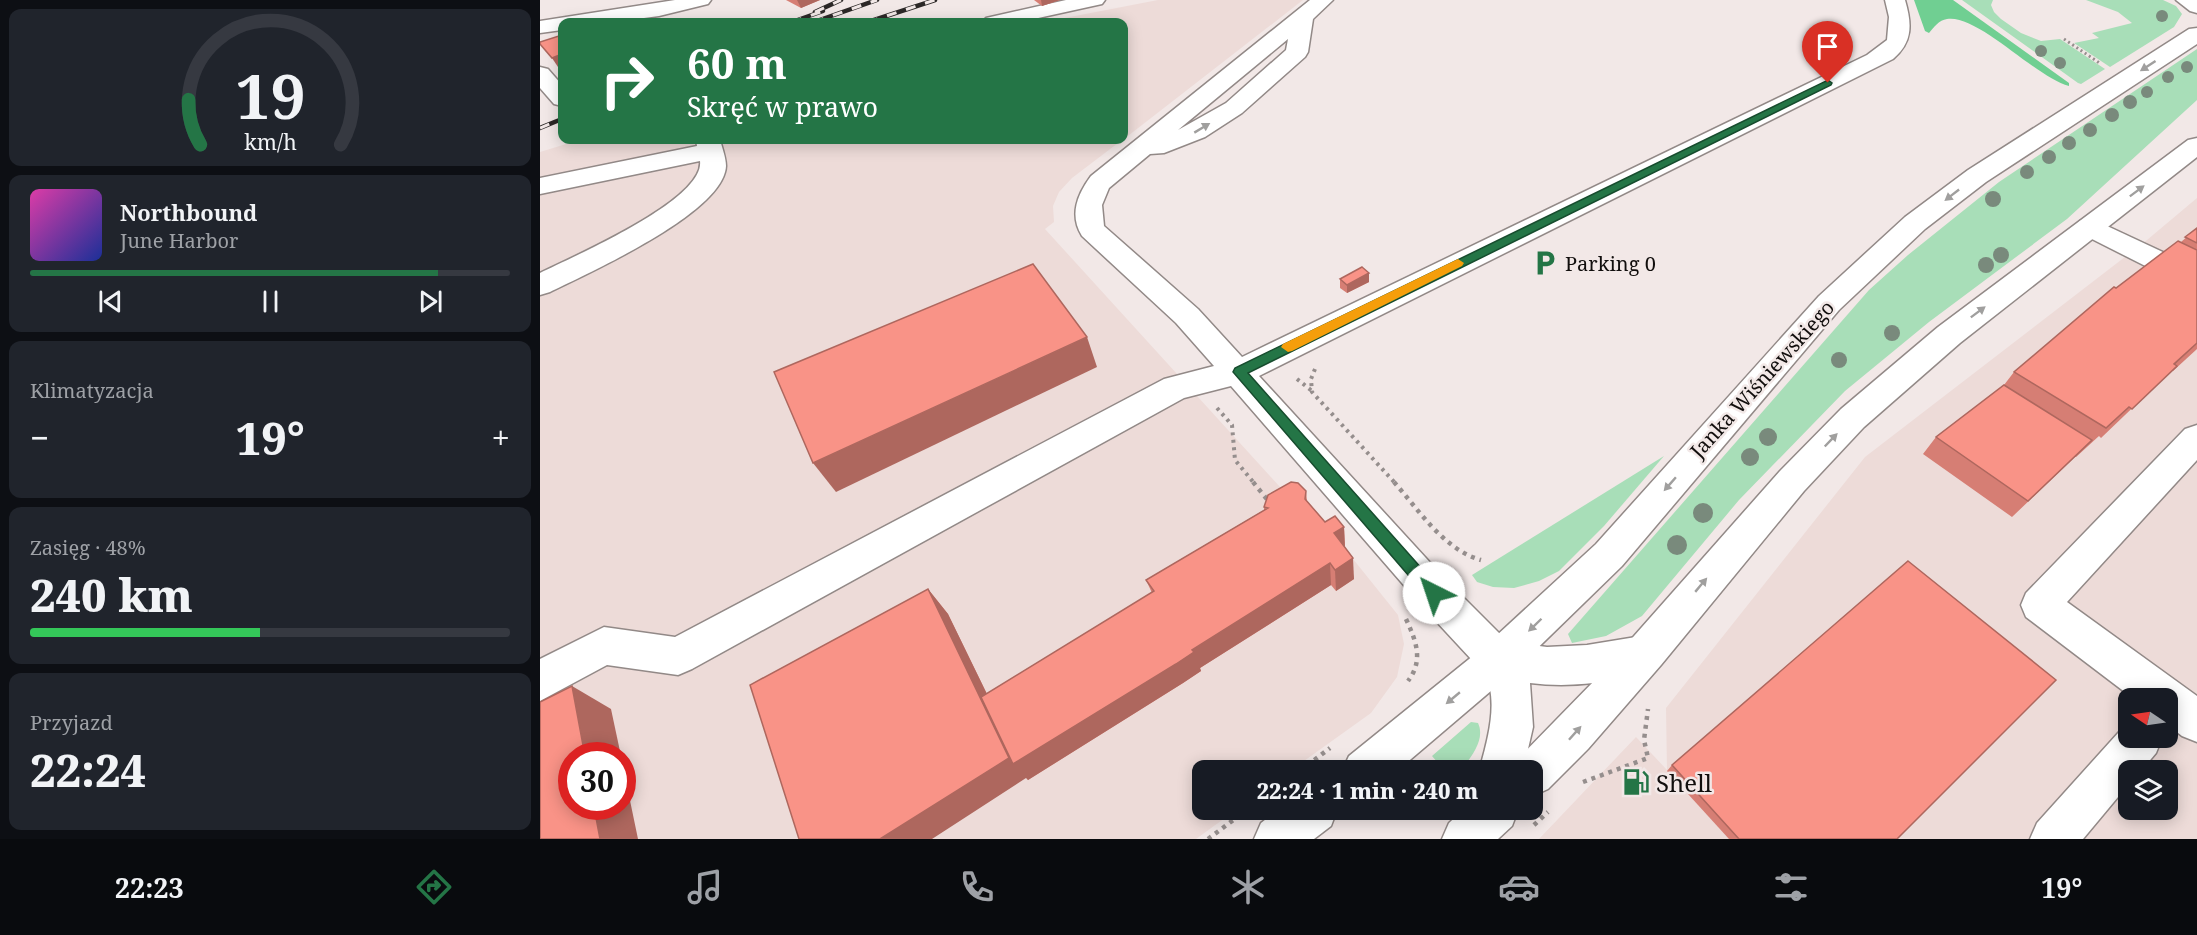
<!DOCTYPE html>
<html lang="pl">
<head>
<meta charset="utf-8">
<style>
  :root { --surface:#171b24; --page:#20242c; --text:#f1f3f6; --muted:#9ea1a6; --line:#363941; --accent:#247546 }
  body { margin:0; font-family:"Noto Serif",serif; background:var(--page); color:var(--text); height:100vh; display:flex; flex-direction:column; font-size:22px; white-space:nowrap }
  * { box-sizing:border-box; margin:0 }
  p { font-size:20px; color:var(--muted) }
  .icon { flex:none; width:33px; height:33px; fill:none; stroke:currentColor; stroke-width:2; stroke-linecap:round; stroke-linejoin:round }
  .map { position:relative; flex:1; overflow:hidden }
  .details { display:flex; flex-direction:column; gap:9px; padding:9px; background:#0d0f14; width:540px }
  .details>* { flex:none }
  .guide { position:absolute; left:18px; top:18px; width:570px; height:126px; border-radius:12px; box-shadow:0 3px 15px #0003; background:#247546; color:#fff; overflow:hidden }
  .needle { width:39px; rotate:283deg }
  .fabs { position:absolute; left:1578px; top:688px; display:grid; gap:12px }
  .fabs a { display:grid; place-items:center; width:60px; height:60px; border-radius:12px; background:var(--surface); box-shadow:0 3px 15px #0003; font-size:30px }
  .speed { position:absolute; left:18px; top:742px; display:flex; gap:12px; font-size:30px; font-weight:700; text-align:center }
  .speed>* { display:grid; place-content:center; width:78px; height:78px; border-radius:50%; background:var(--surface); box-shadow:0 3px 15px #0003; line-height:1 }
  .speed .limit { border:9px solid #d22; background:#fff; color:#111 }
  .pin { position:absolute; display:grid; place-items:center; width:51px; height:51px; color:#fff; margin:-62px -26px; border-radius:50% 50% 50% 0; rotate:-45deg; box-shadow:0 0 6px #0007 }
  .pin .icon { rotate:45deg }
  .me { position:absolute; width:66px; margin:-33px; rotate:319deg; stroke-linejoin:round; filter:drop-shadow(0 0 4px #0008) }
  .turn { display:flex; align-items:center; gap:21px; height:126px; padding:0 30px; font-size:27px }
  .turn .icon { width:78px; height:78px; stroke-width:2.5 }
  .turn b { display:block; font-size:42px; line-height:51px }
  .big { font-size:45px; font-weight:800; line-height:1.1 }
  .details .widget { flex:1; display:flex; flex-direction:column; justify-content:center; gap:9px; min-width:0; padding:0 21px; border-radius:12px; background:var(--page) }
  .details .dial { align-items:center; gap:0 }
  .dial svg { height:156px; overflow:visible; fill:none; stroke:var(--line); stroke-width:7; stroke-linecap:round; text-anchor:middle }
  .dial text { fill:var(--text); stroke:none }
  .song { display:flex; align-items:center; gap:18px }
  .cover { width:72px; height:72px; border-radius:9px; background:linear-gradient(135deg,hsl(320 70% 55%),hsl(230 70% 35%)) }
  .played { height:6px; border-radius:3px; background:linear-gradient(90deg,var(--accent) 85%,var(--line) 85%) }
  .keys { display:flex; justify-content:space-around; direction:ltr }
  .heat { display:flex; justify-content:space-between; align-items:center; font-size:33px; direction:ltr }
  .charge { height:9px; border-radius:4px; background:linear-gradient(90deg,#34c759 48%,var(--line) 0) }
  .trip { position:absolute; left:652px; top:760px; width:351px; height:60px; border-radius:12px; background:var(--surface); box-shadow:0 3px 15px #0003; font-weight:800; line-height:60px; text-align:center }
  .dock { display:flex; height:96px; justify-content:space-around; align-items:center; background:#090b0e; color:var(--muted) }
  .dock .icon { width:42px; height:42px }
  .dock .on { color:var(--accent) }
  .dock b { font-size:27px; color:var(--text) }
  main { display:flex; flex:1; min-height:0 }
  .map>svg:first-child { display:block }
</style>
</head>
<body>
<main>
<section class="details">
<div class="widget dial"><svg viewBox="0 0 100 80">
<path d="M14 69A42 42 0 1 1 86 69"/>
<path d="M14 69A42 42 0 0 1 8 46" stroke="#247546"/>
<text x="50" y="56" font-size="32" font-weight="700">19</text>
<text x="50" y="72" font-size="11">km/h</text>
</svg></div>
<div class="widget">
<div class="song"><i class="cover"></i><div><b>Northbound</b><p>June Harbor</p></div></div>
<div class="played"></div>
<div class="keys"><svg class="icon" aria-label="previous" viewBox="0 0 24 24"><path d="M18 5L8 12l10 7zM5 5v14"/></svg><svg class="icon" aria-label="pause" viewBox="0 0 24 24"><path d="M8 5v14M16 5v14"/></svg><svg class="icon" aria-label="next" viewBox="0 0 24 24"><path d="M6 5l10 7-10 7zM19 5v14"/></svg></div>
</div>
<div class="widget"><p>Klimatyzacja</p>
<div class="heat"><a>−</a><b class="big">19°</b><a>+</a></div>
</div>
<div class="widget"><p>Zasięg · 48%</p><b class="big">240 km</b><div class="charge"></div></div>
<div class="widget"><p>Przyjazd</p><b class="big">22:24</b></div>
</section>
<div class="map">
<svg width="1657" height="839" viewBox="0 0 1657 839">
  <rect width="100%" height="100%" fill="#f2e8e7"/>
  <g fill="#eddbd8" fill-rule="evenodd">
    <path d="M618,0H763L584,139V22H504Z"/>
    <path d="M39,140H582L532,178L519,192L513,206L514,222L505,229L750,498L797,539L858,615L864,644L857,677L831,713L750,771H663V810H696L656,839H0V152ZM32,756H82V807H32Z"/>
    <path d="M1657,198V839H999L1096,737L1127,770L1126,708L1325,457L1607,240ZM1588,699H1628V738H1588ZM1588,771H1628V810H1588Z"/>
  </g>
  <g fill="#a8deb8">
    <path d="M1422,0H1453L1451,5L1454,12L1461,19L1481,33L1501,41L1520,39L1565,69L1541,84L1538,83Z"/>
    <path d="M1546,0H1623L1636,6L1642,14L1634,27L1570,67L1534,43L1559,38L1552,33L1592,23L1578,12Z"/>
    <path d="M1657,49V100L1527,219L1389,322L1305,391L1199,500L1102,616L1066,636L1032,643L1028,634L1329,290L1368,255L1459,182Z"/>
    <path d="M1124,456L1064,526L1019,571L999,581L974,588L953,587L937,582L932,575Z"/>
    <path d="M931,722L938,723C946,740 930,759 920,771H905L892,756Z"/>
  </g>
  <path fill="#70cf92" d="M1374,0H1413L1529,83V86C1495,77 1438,14 1407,19C1399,20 1394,27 1389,33L1385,31Z"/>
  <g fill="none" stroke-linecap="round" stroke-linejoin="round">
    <defs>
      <g id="minor">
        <path d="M135,0H171L168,4L119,16L74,22H22V30L0,33V21Z"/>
        <path d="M526,0H565L562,4L480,22H442L446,18Z"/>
        <path d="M770,0H793L773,19L768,52L765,57L702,113L665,137L624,153L610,154L569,188L562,205L564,226L658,309L702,357L1327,55L1347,40L1349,17L1345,0H1365C1372,24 1373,42 1353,59L719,376L907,581L968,642L1007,647L1047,645L1102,636L1116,642L1122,655L1116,668C1078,683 1030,688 990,683L993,727L983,771H939C947,743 960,699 944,673L881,605L691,386L644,398L152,669L138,675L67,665L0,701V659L64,627L135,637L624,379L674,366L636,323L542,236C529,215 537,195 551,176ZM748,39L746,50L686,103L638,130Z"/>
        <path d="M0,67L8,69L22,85V106L14,104L0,88Z"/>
        <path d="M156,140H180C182,147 186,158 186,166C184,213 48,273 10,292L0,295V273C32,257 165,200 160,161L0,194V178L157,146Z"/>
        <path d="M1550,218L1657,268V290L1647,287L1540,233L1536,227L1540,221Z"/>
        <path d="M1657,425V460L1527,602L1657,696V742L1642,736L1628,725V699H1594L1486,617L1481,605L1486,593L1645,429Z"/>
        <path d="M1588,722V738H1622L1616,753L1601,771H1588V785L1543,839H1490L1497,823Z"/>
      </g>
      <g id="highway">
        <path d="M1636,0H1657V13L1650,11Z"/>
        <path d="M1657,28V44L1446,182L1385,229L1299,310L1082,566L972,673L857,771H802L809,756L944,647L1056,544L1279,296L1365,217L1428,170L1649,29Z"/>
        <path d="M1657,138V157L1420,343L1324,427L1264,491L1121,665L1048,749L1008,789L993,796V771H972L978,759L1056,679L1240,471L1301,409L1398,327L1648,140Z"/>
        <path d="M738,810H797L791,826L774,839H714L721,823Z"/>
        <path d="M923,810H978L972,826L958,839H902L909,823Z"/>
      </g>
    </defs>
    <use href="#minor" stroke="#928987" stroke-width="3"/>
    <use href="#highway" stroke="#928987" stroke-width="3"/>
    <path stroke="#958e8d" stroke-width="3" stroke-dasharray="2 3" stroke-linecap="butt" d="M1524,39L1561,64"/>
    <g stroke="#958e8d" stroke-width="4" stroke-dasharray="3 4.5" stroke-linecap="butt">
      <path d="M775,369L771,379L772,392L855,483"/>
      <path d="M757,379L772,391"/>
      <path d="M677,408L692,425L695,460L714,483"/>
    </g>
    <g stroke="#958e8d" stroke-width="4.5" stroke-dasharray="4 5" stroke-linecap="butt">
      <path d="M713,482L730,503"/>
      <path d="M854,482C878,509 904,550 941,560"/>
      <path d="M866,619C876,641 884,660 868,681"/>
      <path d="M760,771L790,748"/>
      <path d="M1043,782L1108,758L1104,740L1108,709"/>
      <path d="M994,825L1008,812"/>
      <path d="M668,839L704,812"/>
    </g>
    <use href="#minor" fill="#fff" fill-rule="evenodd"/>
    <use href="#highway" fill="#fff" fill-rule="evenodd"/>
    <defs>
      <g id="rail">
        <path d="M275,12L301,0"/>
        <path d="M252,22L283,11"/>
        <path d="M274,22L337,0"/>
        <path d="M328,22L395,0"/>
        <path d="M0,128L22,119"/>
      </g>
    </defs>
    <use href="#rail" stroke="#2c2827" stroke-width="4.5"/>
    <use href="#rail" stroke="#f2e8e7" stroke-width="3" stroke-dasharray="10" stroke-linecap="butt"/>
  </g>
  <g fill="#798a7c">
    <circle cx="1622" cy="16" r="6"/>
    <circle cx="1501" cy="51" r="6"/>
    <circle cx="1520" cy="63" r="6"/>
    <circle cx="1647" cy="67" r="6"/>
    <circle cx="1628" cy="77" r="6"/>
    <circle cx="1607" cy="92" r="6"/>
    <circle cx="1590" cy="102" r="7"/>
    <circle cx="1572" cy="115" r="7"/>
    <circle cx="1550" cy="130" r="7"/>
    <circle cx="1529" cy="143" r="7"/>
    <circle cx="1509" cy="157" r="7"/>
    <circle cx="1487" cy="172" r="7"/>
    <circle cx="1453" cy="199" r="8"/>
    <circle cx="1461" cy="255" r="8"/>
    <circle cx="1446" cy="265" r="8"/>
    <circle cx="1352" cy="333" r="8"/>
    <circle cx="1299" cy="360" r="8"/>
    <circle cx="1228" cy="437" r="9"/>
    <circle cx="1210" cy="457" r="9"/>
    <circle cx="1163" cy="513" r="10"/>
    <circle cx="1137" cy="545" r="10"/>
  </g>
  <g fill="#d67e74">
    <path d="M246,0H280L261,8Z"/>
    <path d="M494,0H520L502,6Z"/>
    <path d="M1657,228V349L1633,371L1632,370L1561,438L1559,436L1536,457H1535L1472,517L1383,454L1396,437L1464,385L1474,372L1576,288L1641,242Z"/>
    <path d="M800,279L829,282L807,293L800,288Z"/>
    <path d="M766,491L767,501L785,522L804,527L805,547L814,579L796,591L791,585L660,668L661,671L643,683L488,780L388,589L408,614L447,694L612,593L606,580L724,510V507Z"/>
    <path d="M1132,765L1357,839H1189L1127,771Z"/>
  </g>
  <g fill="#ae675e">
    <path d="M257,0H280L261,8Z"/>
    <path d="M501,0H520L502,6Z"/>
    <path d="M22,54V65L18,67L12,58Z"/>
    <path d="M829,273V282L807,293V285Z"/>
    <path d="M547,337L557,367L296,492L273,463Z"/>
    <path d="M1657,343L1630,369L1634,364Z"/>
    <path d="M804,527L805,549L794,533Z"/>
    <path d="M813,558L814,579L796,591L795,570Z"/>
    <path d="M790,563L791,585L660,668L661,671L643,683L488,780L486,778L392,839H340L388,589L408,614L479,760Z"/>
    <path d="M32,686L71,709L81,756H45Z"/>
    <path d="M82,762L98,839H60L54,807H82Z"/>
  </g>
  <g fill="#f99387" stroke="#ae675e" stroke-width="1.5">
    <path d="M22,35V54L12,58L0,44V42Z"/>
    <path d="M1657,228V243L1645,237Z"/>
    <path d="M1638,241L1657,250V343L1634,364L1637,366L1592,409L1589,407L1566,428L1474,372L1574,287L1576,288Z"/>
    <path d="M493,264L547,337L273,463L234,372Z"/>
    <path d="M822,267L829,273L807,285L800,279Z"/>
    <path d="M1464,385L1552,440L1488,501L1396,437Z"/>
    <path d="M751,482L758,483L766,491L765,499L785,522L795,516L804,527L794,533L813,558L795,570L790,563L652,650L654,652L636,664L473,764L441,697L614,591L606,580L728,508L724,507L728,495Z"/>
    <path d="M1368,561L1516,680L1357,839H1199L1132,765Z"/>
    <path d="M388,589L469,758L340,839H259L210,685Z"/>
    <path d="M32,686L45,756H32V807H54L60,839H0V702Z"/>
  </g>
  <defs><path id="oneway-solid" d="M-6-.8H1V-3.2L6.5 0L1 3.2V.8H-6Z" transform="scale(1.5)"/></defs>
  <g fill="#a09f9e">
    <use href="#oneway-solid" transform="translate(1608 66) rotate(147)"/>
    <use href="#oneway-solid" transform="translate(662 128) rotate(-31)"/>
    <use href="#oneway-solid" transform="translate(1597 191) rotate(-37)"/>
    <use href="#oneway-solid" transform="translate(1412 195) rotate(142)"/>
    <use href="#oneway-solid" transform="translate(1438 312) rotate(-37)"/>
    <use href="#oneway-solid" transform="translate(1291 440) rotate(-46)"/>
    <use href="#oneway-solid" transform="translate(1130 484) rotate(131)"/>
    <use href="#oneway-solid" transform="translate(1161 585) rotate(-50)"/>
    <use href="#oneway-solid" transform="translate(995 625) rotate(136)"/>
    <use href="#oneway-solid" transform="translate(913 698) rotate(140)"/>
    <use href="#oneway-solid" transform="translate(1035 733) rotate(-48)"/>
  </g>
  <path fill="#247546" stroke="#174c2e" stroke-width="1.5" d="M1288,80L1292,83L1291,85L708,373L899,588L902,593L899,598L894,600L888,598L693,372L695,368Z"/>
  <path fill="#f59e0b" d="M918,259L924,263L922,266L752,351L748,352L741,347L743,344Z"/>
  <defs>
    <symbol id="parking-bare" viewBox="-9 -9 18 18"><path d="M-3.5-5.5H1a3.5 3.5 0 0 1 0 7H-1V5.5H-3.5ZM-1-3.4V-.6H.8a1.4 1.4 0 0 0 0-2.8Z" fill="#247546" stroke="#f2e8e7" stroke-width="2.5" paint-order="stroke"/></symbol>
    <symbol id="fuel-bare" viewBox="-9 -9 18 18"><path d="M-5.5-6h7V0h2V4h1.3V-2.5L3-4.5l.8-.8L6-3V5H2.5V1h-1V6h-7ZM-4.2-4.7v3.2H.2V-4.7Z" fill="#247546" stroke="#f2e8e7" stroke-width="2.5" paint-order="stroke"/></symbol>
  </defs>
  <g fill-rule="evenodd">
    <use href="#parking-bare" x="986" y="244" width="38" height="38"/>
    <use href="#fuel-bare" x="1077" y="763" width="38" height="38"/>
  </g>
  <g text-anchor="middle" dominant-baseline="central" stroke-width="5" stroke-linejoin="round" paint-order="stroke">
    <g font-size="20" fill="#110e0d" stroke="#f2e8e7" text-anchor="start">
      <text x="1025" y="263">Parking 0</text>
    </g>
    <g font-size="20" fill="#110e0d" stroke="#f2e8e7">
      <text transform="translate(1222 379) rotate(-48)">Janka Wiśniewskiego</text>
    </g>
    <g font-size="24" fill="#110e0d" stroke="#f2e8e7" text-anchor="start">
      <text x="1116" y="782">Shell</text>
    </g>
  </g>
</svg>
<div class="fabs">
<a><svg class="needle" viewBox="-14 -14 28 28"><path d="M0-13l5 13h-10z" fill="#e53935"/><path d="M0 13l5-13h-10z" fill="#9ea1a6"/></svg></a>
<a><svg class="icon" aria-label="layers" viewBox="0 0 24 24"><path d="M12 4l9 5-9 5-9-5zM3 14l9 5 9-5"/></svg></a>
</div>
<div class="speed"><div class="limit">30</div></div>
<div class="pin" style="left:1288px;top:83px;background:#d93025"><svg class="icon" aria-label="arrive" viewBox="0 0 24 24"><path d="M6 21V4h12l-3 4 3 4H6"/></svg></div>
<svg class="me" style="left:894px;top:593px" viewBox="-20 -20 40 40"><circle r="19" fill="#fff"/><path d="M0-13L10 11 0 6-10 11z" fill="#247546"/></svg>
<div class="trip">22:24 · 1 min · 240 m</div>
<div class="guide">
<div class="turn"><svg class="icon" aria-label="right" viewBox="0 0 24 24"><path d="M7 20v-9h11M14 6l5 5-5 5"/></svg><div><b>60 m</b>Skręć w prawo</div></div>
</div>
</div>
</main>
<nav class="dock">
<b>22:23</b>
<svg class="icon on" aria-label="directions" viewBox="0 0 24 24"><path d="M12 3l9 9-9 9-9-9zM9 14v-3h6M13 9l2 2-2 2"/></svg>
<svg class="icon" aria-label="music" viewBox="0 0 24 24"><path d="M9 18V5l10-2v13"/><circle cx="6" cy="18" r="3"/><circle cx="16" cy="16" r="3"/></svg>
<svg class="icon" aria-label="phone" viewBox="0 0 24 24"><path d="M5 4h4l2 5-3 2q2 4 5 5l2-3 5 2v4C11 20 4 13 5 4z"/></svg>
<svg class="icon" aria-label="climate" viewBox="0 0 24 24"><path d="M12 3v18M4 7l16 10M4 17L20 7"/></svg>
<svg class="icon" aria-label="car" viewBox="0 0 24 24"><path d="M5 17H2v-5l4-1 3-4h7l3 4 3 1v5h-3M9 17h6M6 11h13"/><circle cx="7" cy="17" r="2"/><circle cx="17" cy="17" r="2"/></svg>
<svg class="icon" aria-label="filters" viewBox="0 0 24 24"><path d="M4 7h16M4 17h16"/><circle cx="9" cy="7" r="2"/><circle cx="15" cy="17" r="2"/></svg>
<b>19°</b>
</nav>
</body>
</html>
